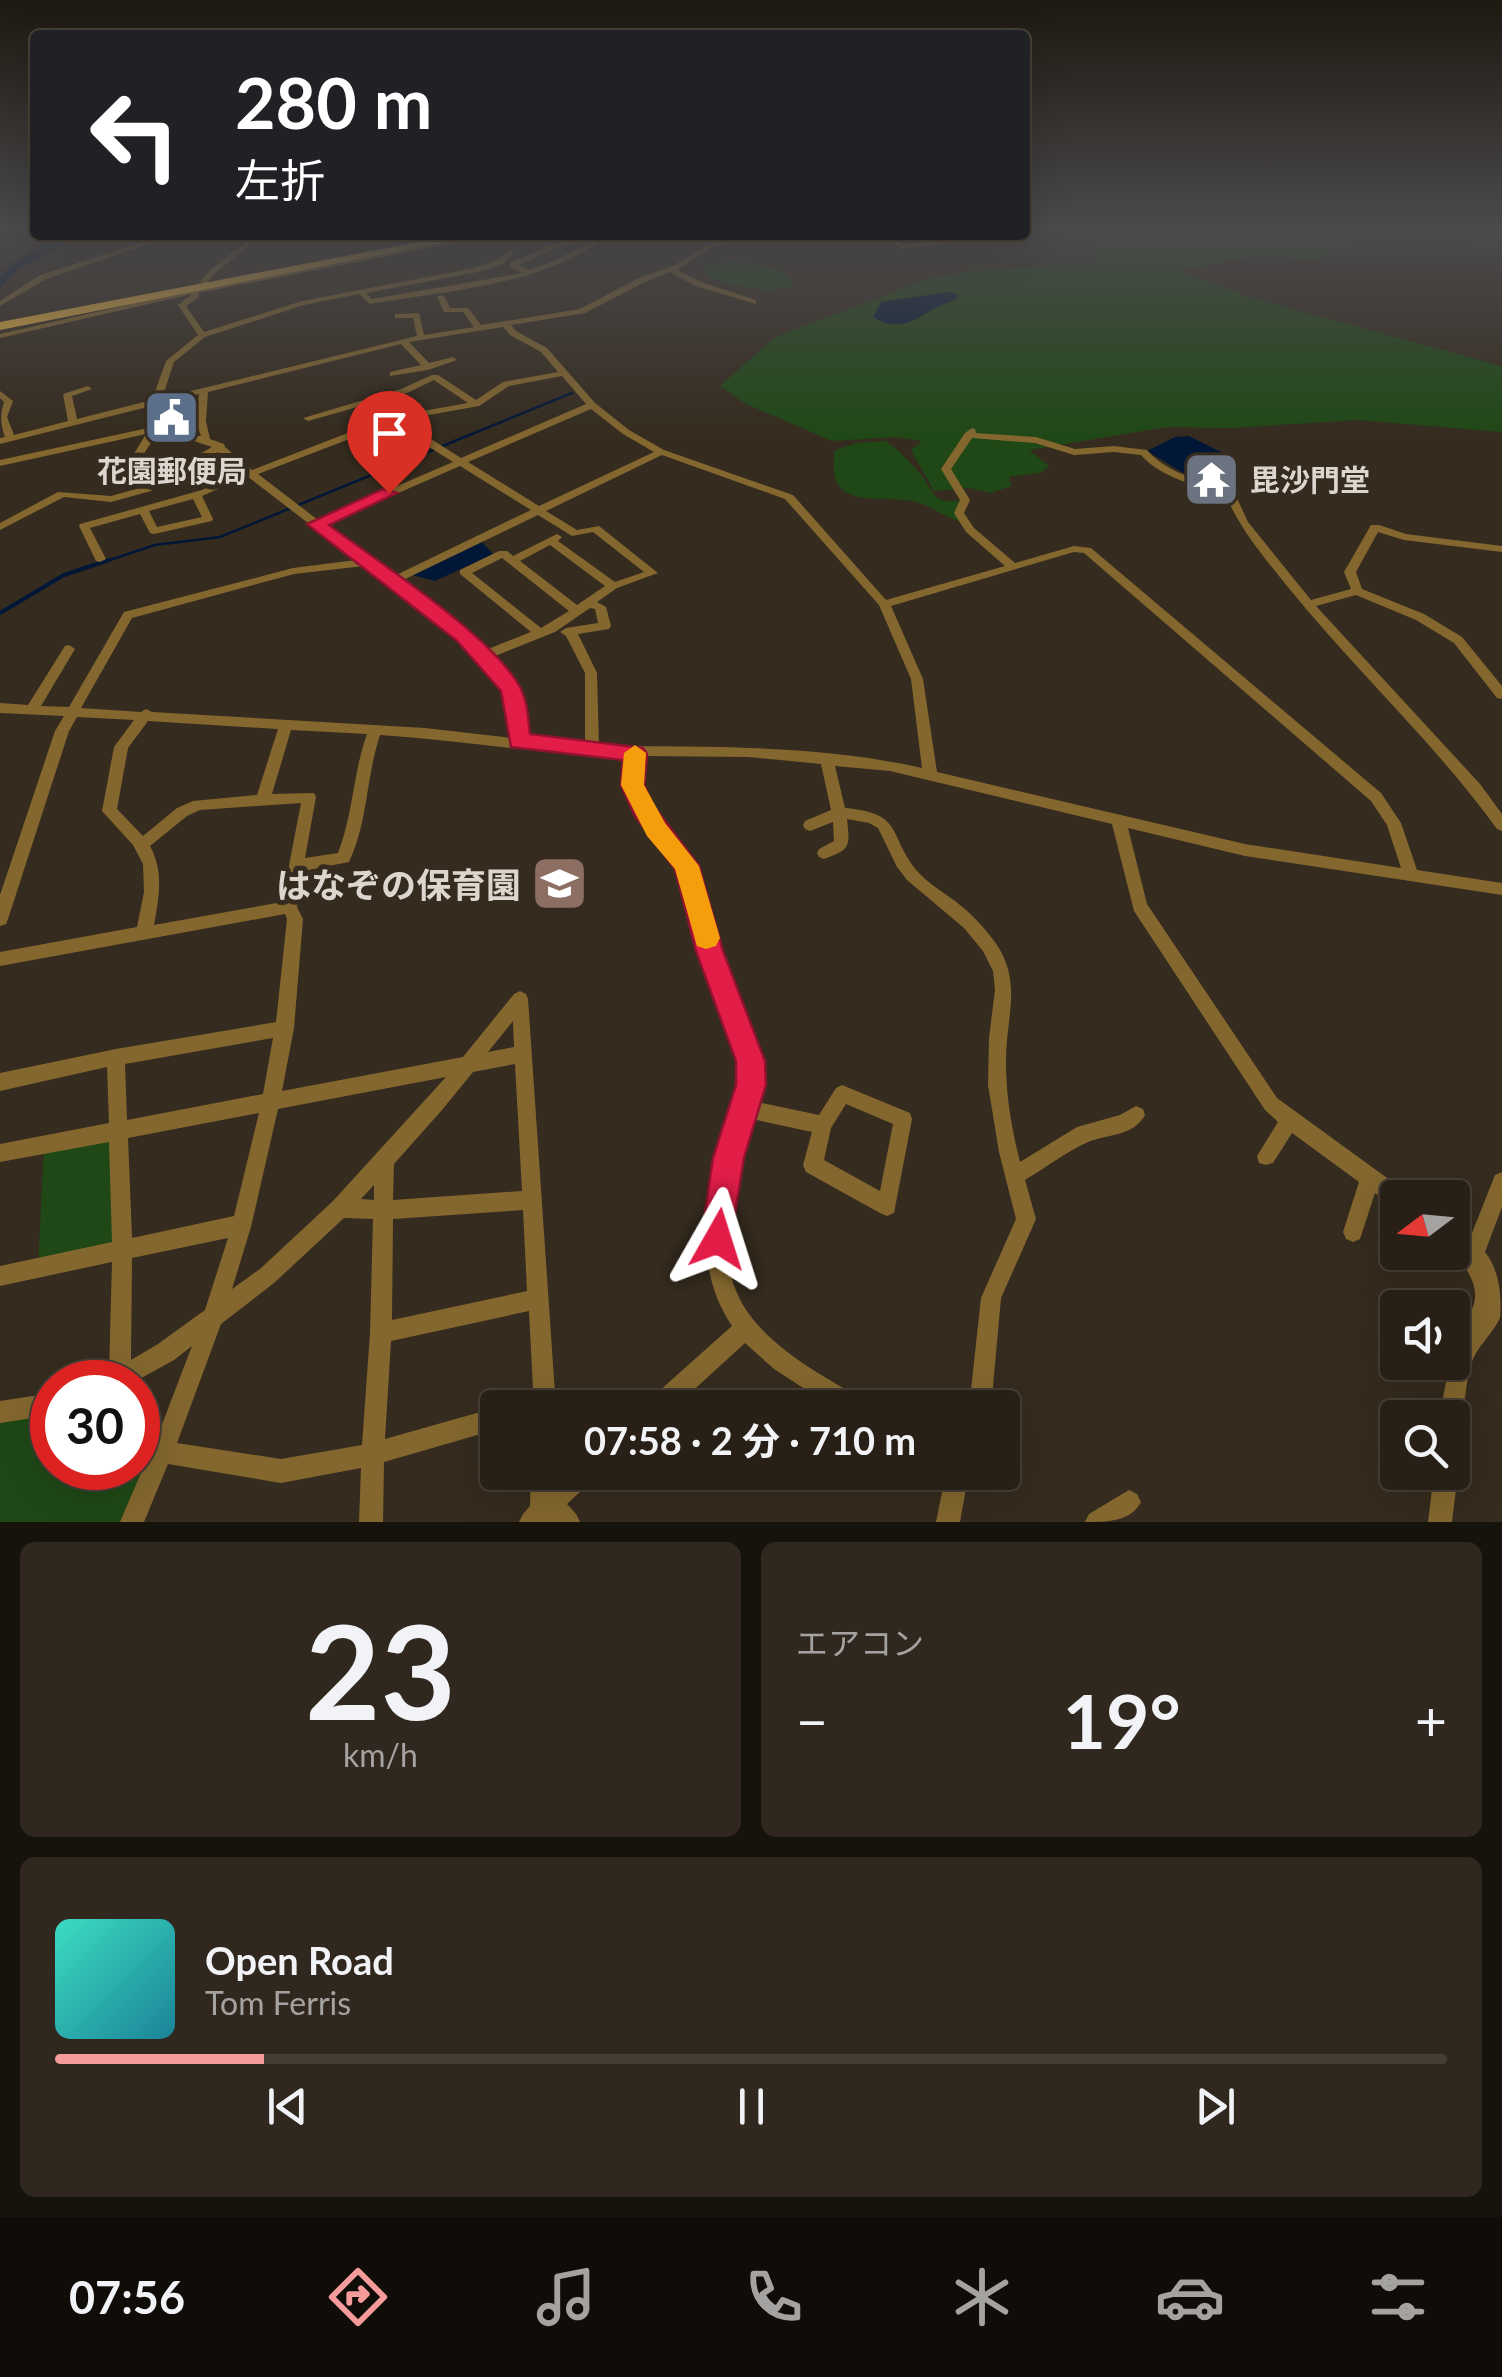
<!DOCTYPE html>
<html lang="ja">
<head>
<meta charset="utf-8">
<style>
  :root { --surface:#282016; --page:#30281f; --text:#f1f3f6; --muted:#a5a3a1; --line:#443e35; --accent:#f59b9c }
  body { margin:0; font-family:Lato,"Noto Sans JP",sans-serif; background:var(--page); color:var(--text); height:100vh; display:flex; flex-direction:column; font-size:38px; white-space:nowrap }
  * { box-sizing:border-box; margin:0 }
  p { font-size:32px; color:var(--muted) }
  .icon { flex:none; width:55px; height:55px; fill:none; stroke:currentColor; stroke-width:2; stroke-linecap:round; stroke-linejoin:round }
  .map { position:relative; height:1522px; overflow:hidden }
  .sheet { display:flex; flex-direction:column; gap:20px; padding:20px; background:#16120c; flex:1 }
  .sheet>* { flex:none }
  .banner { position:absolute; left:30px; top:30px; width:1000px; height:210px; border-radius:10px; box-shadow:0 10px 40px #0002,0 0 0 2px var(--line); background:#202124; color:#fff; overflow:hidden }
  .needle { width:65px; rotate:254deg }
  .controls { position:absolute; left:1380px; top:1180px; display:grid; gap:20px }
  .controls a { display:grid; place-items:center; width:90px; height:90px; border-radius:10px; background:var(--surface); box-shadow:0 10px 40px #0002,0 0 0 2px var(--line); font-size:50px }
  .speed { position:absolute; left:30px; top:1360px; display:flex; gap:20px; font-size:50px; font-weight:700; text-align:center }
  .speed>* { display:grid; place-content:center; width:130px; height:130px; border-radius:50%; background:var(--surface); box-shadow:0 10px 40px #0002,0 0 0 2px var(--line); line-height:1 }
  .speed .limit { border:15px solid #d22; background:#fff; color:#111 }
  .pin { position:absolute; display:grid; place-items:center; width:85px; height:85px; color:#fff; margin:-102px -42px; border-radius:50% 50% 50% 0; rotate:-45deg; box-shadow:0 0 10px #0007 }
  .pin .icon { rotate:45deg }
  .me { position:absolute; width:110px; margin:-55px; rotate:6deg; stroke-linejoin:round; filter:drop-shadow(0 0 8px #0008) }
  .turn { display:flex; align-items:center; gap:35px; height:210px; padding:0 40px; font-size:45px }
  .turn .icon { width:130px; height:130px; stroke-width:2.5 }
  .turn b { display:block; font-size:70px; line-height:85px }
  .big { font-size:75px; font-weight:700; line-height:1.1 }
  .sheet .tile { flex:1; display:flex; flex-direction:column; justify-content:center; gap:15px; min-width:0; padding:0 35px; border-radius:15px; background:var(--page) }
  .sheet .dial { align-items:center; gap:0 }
  .dial b { font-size:130px; line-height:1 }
  .song { display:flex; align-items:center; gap:30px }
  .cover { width:120px; height:120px; border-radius:15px; background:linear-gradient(135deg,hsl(170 70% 55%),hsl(190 70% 35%)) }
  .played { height:10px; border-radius:5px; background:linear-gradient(90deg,var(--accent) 15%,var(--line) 15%) }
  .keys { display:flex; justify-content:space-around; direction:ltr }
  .heat { display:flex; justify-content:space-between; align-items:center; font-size:55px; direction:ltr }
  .sheet .tiles { flex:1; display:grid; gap:20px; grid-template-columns:1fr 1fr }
  .tile:last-child { grid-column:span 2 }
  .trip { position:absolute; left:480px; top:1390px; width:540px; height:100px; border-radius:10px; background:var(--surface); box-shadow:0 10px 40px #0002,0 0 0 2px var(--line); font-weight:700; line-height:100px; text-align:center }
  .menu { display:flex; height:160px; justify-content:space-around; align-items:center; background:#100d09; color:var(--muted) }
  .menu .icon { width:70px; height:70px }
  .menu .selected { color:var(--accent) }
  .menu b { font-size:45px; color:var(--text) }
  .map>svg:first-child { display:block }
</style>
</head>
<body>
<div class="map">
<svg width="1502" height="1522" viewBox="0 0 1502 1522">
  <rect width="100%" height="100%" fill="#352b1e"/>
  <g fill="#1f4816">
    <path d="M1073,227H1321L1355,231L1378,227H1502V255L1463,246L1374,239L1316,260L1258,256L1179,270L1248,297L1502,366V432L1358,420L1231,428L1167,427L1029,450L1049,466L1040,473L1009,477L1011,486L991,493L969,488L934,491L911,450L922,441L896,437L832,441L744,403L720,386L775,337L931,278L969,271L1100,262L1087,240Z"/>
    <path d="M729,261C753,263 782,264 795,286C764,294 738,287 707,277L705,266Z"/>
    <path d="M885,441C896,447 913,465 921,475C938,497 932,504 965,500L959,513L964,522C945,519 930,504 912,501C873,495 825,511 835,450L857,443Z"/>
    <path d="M120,1130L122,1249L38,1268L44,1145Z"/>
    <path d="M52,1404V1468H138V1411L163,1452L132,1522H0V1413Z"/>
  </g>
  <g fill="#001738">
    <path d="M948,292L958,295L956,300C923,308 908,338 873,317L881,302Z"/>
    <path d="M1189,436L1233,458L1185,474L1147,451L1175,437Z"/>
    <path d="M481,541L493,554L435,581L412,575Z"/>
  </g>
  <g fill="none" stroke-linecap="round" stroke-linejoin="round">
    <path stroke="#001738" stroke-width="2.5" d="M101,563L155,545L220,537L572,393"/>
    <path stroke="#001738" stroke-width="4" d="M0,613L64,575L109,560"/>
    <path fill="#001738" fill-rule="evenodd" d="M61,235H72L54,250L17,270L0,288V276L18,260Z"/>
    <g fill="#84672f" fill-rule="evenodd">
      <path d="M1053,227L1050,229L1025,232V228Z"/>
      <path d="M165,235H175L46,279L0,306V301L40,275Z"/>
      <path d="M245,235H251L250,245L215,273L208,282L212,285L483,235H497L198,293L199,297L186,306L204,332L302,301L474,268L497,260L510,250L514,252L503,264L478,272L366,293L372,299L517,274L522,273L510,267V263C537,253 569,230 597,243C540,285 440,292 370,304L359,294L304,305L205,337L174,362L162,398L417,336L413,318H395V314H398L419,313L424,335L474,327L463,312H444L437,297L441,295L445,297L450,308H468L481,325L580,309L637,279L675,265L705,247L737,235H747L709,249L677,270L701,282L756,300V304L695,286L670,272L643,283L585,313L511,325L516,331L547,348L595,403L629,430L664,450L793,495L886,600L1005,566L966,532L954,513L960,500L941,469L965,433L972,428L975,429L976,433L1036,437L1075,449L1114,446L1147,450C1168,475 1206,481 1235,494L1248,522L1311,600L1351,589L1344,572L1371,525H1379L1406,534L1502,546V552L1404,540L1378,532L1356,572L1362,589L1424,614L1462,637L1502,686V699L1497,698L1454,643L1416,620L1356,595L1316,606L1480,784L1502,814V831L1497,829C1434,742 1354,669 1287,586C1264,557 1242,532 1227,498C1199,485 1162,479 1141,455L1114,452L1074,455L1035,443L972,438L951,469L970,500L964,513L974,528L1015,563L1074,546L1091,548L1381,793L1401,823L1417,870L1502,883V895L1245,856L1128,828L1147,904L1277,1098L1405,1191L1408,1198H1398V1208L1375,1193L1360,1239L1353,1242L1346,1239L1343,1232L1359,1182L1292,1133L1273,1163L1266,1165L1259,1163L1257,1156L1278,1122L1265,1110L1134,911L1112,824L890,771L835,766L845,808C906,813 887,837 919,873C929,884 943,892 955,901C971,913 985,928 997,945C1023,985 1005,1020 1006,1064C1006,1097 1012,1130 1020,1162L1077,1127L1120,1115L1136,1106L1143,1109L1145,1115C1134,1136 1108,1134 1088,1142C1066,1152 1045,1168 1025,1180L1036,1219L1001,1298L991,1408H969L981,1298L1016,1219L999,1152L988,1085L989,1038L995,990L993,971L983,951L964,928L907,880L897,867L878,828L869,823L847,819C850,847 851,849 824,859L819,857L817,853L819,849L834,841L833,822L810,831L805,829L803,825L805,821L831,810L821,764L748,757L642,756C641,772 641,788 647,802C658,827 684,845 697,872C709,898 710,927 719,954C734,1003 770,1049 757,1102L819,1115L836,1088L842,1085L910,1113L912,1119L894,1213L887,1216L880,1213L806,1172L803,1165L812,1132L752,1119C728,1184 706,1267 757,1324C786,1357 827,1378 864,1400L867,1408H834L774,1369L745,1343L674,1408H646L649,1400L732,1326C696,1273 702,1207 722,1149C731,1122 745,1096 742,1068C738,1027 712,991 702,952C694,925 695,895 681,870C654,821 626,823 628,756C545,756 463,740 380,735C366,777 368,822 349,862L303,871L297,907L303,919L294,1028L282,1091L463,1057L514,994L520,991L526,994L528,999L556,1408H534L529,1311L391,1341L385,1439L498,1407L500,1408H498V1429L384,1462L383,1522H359L361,1468L281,1483L168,1464L144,1522H120L150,1452L138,1431V1400L146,1403L161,1427L192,1346L174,1360L134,1382H102L105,1374L109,1372L112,1262L0,1286V1266L112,1242L109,1142L0,1162V1144L109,1123L107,1067L0,1091V1073L116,1049L276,1022L287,919L285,914L0,966V952L137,927L144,892L143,864L133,845L102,811L114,747L134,720L77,717L69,731L8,919L6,924L0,926V895L55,731L64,716L0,713V703L28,705L65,646L69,645L75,649L41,706L69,707L124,612L293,568L356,560L247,476L202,496L213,519L212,521L154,534L150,533L140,514L90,528L106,559L100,562L96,561L79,526L80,524L202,490L241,471L218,452L151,491L111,502L64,497L0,530V523L58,492L111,496L143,487L212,447L191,440L152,441C143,455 135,471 117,471V467L132,457L146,434L0,466V460L148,428L156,435L201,436L196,421L199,394L0,444V438L5,437C0,424 0,415 4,402L0,398V391L13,401L7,417L14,435L68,421L63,394L88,386L92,389L72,396L77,419L152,400L166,361L198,335L178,305L192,294L0,338V334L205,287L200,282L210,270L244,244ZM576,243H588L554,261L529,270L519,265L556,248ZM503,327L510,335L541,352L558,372L503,382L476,400L438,375H432L401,389L303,418L308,421L407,393L434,380L468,403L389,417L252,470L225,447L224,444L210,439L206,421L208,392L401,344L421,365L390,372V376L428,370L457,360L453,357L429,363L409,342ZM562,376L586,404L461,458L401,420L479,406L509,386ZM591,409L623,434L654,452L539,506L468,462ZM391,423L453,462L318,520L258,474ZM662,455L785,499L879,605L911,679L922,768C818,744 705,747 599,746L597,673L578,634L609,629L611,626L606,607L597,602L617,588L658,573L599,526L577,530L546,511ZM460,466L531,510L392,577L325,525ZM193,499L202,517L157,527L149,511ZM538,515L572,536L593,532L644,572L615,582L558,541L562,537L557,534L513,556L507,551H499L460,570V574L531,632L483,651L468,634L399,582ZM550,545L605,586L577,605L520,561ZM1074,552L1084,553L1371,801L1387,825L1401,868L1245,844L937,772L923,679L891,606ZM502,558L569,611L541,628L472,573ZM364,566L460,640L504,690L511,704L512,738L425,728L152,712L146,709L141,712L81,708L132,618L294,574ZM590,608L595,609L598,623L566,628L560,632L566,636L585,673V745L526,739C523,693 520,691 490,658L555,632ZM148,721L278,729L257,795L193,801L177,808L143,836L117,809L128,748ZM291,730L367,734C353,773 353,815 338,853L305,858L316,797L314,793L272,794ZM301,803L282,902L154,925C159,897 164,872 150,846L187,816L200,810ZM513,1021L514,1047L488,1052ZM273,1038L263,1094L127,1120L125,1064ZM515,1064L522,1191L393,1200L394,1164L442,1110L473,1072ZM446,1077L333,1201L260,1269L232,1289L251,1227L278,1109ZM846,1104L893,1124L880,1191L824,1160L831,1128ZM259,1113L234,1216L132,1238L128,1138ZM374,1185V1200L361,1199ZM523,1210L527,1291L392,1320L393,1219ZM344,1218L373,1219L370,1333L362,1445L281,1459L177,1443L221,1324L274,1283ZM228,1238L205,1310L158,1344L131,1360L132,1258Z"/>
      <path d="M885,235H892L903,245L956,240L959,242L901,249Z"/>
      <path d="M960,235H980L952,240L949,238Z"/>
      <path d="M1502,1172V1207L1485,1252C1499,1269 1502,1296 1500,1318C1492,1335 1477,1346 1471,1364C1465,1384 1466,1407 1458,1426L1452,1428V1418H1439L1450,1362H1452C1456,1308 1502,1311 1452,1249V1226L1470,1238L1495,1175Z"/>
      <path d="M52,1393V1415L0,1423V1401Z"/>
      <path d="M1452,1463L1458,1472L1452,1522H1428L1434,1472H1452Z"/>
      <path d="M531,1472H555L554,1484L567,1472H596L593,1480L567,1504L576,1514L580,1522H519L523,1514L530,1506Z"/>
      <path d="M946,1472H969L960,1522H936Z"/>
      <path d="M1129,1490L1137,1494L1141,1502C1131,1522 1106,1522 1085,1522L1089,1514Z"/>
    </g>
    <path fill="#b58620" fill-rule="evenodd" d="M0,227H5V228L0,231Z"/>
    <path fill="#f2b841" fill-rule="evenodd" d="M455,235H480L0,330V322Z"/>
  </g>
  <linearGradient id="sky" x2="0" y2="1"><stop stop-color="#1d1810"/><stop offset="0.52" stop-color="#4b4a4c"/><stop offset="1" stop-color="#4b4a4c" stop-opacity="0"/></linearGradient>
  <rect width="1502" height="440" fill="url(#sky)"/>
  <path fill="#e11d48" stroke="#92132f" stroke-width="2.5" d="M383,489L397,493L329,525C378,562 495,637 521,689C528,704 528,718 530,734L643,748L647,754L644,785L653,805L699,866L723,951L765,1061L766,1085L744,1158L729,1251L718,1256L706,1251L701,1239L713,1158L736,1085V1061L696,951L675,869L635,816L621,785L623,760L511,747L501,691L457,641L307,524Z"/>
  <path fill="#f59e0b" d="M635,745L646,753L644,785L665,823L699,866L720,938L716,946L706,949L697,946L675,869L647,836L621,785L624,753Z"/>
  <defs>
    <symbol id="civic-square" viewBox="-11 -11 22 22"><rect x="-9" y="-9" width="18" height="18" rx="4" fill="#5c6f8a" stroke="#352b1e"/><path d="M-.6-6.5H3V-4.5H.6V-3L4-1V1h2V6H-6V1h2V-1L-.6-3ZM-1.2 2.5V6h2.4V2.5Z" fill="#fff"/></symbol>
    <symbol id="temple-square" viewBox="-11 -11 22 22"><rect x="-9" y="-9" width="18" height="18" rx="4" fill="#6b7280" stroke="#352b1e"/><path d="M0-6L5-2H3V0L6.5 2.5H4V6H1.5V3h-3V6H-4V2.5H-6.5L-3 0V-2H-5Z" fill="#fff"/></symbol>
    <symbol id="school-square" viewBox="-11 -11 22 22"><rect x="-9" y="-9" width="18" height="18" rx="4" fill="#8d6e63" stroke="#352b1e"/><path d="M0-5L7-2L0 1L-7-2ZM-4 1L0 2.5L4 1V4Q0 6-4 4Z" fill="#fff"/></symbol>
  </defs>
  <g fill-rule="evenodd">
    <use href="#civic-square" x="140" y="386" width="63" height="63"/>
    <use href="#temple-square" x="1180" y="448" width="63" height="63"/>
    <use href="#school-square" x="528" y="852" width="63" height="63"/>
  </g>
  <g text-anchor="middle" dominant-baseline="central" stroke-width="10" stroke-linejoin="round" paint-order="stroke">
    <g font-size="30" font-weight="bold" fill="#dcd6ce" stroke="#352b1e">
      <text x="172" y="470">花園郵便局</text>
      <text x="1250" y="479" text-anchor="start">毘沙門堂</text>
    </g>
    <g font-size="35" font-weight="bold" fill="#dcd6ce" stroke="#352b1e" text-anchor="end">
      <text x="521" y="884">はなぞの保育園</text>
    </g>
  </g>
</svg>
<div class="controls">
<a><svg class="needle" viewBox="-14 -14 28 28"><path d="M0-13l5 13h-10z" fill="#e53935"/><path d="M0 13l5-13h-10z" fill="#a5a3a1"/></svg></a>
<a><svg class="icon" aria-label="sound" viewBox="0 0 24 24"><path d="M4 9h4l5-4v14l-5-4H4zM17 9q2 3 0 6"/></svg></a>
<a><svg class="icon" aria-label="search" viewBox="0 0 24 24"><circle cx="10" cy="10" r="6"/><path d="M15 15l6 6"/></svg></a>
</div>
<div class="speed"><div class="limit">30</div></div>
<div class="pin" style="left:389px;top:493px;background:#d93025"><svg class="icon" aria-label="arrive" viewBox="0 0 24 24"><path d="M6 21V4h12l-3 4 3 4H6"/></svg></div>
<svg class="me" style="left:718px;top:1239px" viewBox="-20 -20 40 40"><path d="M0-17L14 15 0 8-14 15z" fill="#e11d48" stroke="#fff" stroke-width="4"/></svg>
<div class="trip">07:58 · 2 分 · 710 m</div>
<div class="banner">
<div class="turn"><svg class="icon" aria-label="left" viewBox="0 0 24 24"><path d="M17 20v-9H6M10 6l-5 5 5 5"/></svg><div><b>280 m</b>左折</div></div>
</div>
</div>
<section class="sheet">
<div class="tiles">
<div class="tile dial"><b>23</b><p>km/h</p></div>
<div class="tile"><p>エアコン</p>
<div class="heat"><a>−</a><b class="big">19°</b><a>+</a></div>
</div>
<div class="tile">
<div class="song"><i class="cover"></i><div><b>Open Road</b><p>Tom Ferris</p></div></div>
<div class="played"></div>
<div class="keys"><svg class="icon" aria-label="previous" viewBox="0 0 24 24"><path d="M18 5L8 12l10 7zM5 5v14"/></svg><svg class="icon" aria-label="pause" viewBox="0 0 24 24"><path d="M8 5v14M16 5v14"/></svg><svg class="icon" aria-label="next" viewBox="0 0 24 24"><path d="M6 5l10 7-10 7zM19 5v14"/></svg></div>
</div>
</div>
</section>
<nav class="menu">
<b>07:56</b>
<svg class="icon selected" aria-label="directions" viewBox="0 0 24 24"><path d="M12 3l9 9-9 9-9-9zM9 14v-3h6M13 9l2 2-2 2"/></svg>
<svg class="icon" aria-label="music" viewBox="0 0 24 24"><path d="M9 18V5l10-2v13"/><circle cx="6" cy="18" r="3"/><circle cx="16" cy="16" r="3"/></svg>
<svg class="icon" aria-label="phone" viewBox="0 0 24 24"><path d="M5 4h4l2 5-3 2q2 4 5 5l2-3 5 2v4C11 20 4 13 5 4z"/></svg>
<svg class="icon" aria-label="climate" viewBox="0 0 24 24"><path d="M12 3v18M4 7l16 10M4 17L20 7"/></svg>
<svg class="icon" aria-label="car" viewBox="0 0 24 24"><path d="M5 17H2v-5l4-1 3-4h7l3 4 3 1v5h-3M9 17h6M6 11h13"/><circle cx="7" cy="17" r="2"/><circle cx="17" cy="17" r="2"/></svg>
<svg class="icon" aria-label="filters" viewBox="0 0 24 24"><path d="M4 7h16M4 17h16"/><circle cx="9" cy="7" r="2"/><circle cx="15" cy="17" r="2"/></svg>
</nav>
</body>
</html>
